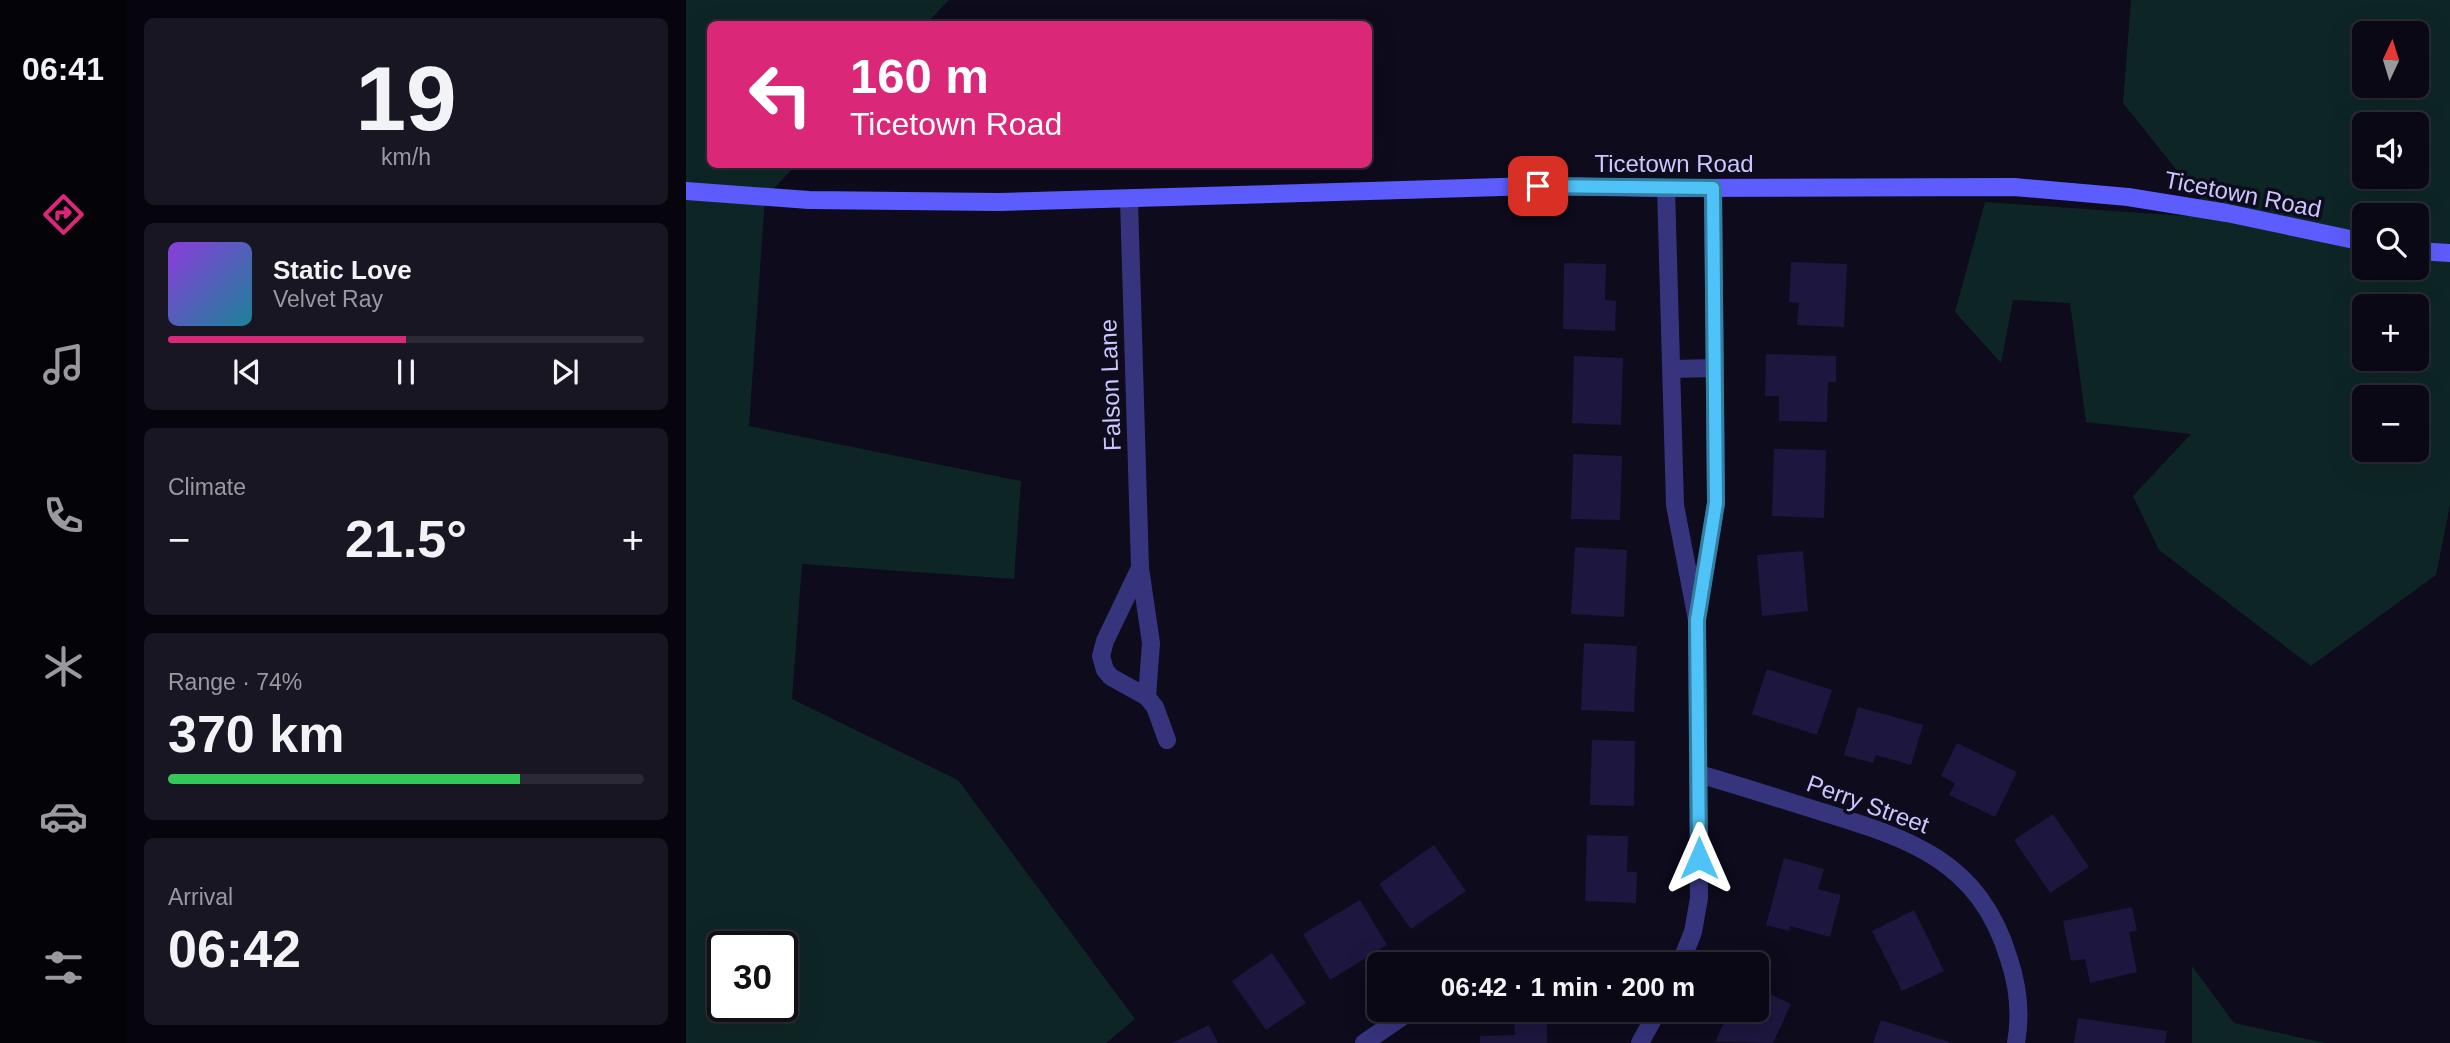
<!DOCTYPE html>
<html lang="en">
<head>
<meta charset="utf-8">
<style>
  :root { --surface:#0a0815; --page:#181622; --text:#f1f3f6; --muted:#999aa0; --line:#2a2934; --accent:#db2777 }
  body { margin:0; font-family:Helvetica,sans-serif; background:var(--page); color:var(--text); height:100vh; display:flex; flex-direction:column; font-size:26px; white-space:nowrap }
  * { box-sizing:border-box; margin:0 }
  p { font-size:23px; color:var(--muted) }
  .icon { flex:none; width:38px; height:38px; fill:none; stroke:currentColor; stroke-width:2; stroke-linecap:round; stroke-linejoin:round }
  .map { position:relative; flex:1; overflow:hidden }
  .details { display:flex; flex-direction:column; gap:18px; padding:18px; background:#06040c; width:560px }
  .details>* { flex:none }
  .hud { position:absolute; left:21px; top:21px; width:665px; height:147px; border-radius:10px; box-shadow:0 7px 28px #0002,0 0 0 2px var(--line); background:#db2777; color:#fff; overflow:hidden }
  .needle { width:46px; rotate:4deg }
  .fabs { position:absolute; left:1666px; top:21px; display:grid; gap:14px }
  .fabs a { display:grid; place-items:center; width:77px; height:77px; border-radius:10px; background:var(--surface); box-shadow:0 7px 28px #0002,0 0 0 2px var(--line); font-size:35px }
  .speed { position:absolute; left:21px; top:931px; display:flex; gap:14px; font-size:35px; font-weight:700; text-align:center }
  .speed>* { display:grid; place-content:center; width:91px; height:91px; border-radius:50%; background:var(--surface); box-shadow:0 7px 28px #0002,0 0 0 2px var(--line); line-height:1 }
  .speed .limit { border:4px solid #111; border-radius:10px; background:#fff; color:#111 }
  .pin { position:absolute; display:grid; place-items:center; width:60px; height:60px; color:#fff; margin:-30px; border-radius:14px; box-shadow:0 4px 10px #0006 }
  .me { position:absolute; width:77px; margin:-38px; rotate:0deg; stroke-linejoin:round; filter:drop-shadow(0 0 5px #0008) }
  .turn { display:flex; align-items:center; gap:24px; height:147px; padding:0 28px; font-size:32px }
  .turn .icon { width:91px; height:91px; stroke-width:2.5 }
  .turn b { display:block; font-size:49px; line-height:60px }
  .big { font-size:52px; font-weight:600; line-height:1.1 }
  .details .widget { flex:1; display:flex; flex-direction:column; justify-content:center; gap:10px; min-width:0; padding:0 24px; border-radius:10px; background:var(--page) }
  .details .dial { align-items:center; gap:0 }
  .dial b { font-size:91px; line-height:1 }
  .song { display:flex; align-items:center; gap:21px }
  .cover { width:84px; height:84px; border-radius:10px; background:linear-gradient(135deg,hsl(270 70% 55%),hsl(190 70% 35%)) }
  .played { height:7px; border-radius:4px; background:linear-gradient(90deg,var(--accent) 50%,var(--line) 50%) }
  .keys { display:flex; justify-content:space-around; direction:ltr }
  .heat { display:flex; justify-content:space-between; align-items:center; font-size:38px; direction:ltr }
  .charge { height:10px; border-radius:5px; background:linear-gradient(90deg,#34c759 74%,var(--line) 0) }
  .trip { position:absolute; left:681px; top:952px; width:402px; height:70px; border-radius:10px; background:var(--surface); box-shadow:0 7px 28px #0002,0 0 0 2px var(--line); font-weight:600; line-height:70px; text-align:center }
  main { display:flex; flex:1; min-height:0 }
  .dock { display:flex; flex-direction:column; width:126px; justify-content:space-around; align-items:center; background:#040308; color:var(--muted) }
  .dock .icon { width:49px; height:49px }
  .dock .selected { color:var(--accent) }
  .dock b { font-size:32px; color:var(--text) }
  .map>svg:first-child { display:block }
</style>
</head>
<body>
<main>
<nav class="dock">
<b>06:41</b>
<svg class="icon selected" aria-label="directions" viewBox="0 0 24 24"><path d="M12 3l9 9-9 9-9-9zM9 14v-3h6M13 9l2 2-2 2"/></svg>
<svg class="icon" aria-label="music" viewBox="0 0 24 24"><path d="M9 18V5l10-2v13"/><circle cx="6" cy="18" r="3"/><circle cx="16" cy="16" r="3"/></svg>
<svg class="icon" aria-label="phone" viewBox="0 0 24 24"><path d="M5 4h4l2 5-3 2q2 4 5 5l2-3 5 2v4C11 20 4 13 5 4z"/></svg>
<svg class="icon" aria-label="climate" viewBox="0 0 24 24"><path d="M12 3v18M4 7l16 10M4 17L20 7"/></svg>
<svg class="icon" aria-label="car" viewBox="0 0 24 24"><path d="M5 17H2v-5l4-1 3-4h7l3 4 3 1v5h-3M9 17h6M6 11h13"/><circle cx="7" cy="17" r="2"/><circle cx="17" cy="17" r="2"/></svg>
<svg class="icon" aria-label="filters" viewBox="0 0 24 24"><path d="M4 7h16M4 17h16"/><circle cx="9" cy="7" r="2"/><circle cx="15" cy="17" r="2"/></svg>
</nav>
<section class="details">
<div class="widget dial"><b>19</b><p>km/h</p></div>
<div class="widget">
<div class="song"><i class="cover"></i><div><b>Static Love</b><p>Velvet Ray</p></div></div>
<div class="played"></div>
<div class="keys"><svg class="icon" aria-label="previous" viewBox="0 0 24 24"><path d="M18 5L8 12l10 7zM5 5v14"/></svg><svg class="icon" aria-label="pause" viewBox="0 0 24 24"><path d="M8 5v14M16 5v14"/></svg><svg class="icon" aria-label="next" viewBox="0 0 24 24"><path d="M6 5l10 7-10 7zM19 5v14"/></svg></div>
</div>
<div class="widget"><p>Climate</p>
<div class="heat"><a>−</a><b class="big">21.5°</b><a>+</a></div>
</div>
<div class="widget"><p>Range · 74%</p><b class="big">370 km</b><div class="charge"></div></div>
<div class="widget"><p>Arrival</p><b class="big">06:42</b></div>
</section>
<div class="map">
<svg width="1764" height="1043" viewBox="0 0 1764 1043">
  <rect width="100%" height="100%" fill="#0d0b1c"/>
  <g fill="#0d2625" fill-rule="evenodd">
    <path d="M0,0H263L240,24H24V164L110,165L79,198L63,426L335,481L328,579L116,564L106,699L272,780L449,1019L420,1043H0ZM37,947H96V1006H37Z"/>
    <path d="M1445,0H1764V505L1750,575L1625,666L1473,550L1447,496L1505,434L1400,422L1384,303L1327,300L1315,363L1269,312L1299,202L1529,218L1437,103ZM1678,33H1731V86H1678ZM1678,124H1731V177H1678ZM1678,215H1731V268H1678ZM1678,306H1731V359H1678ZM1678,397H1731V450H1678Z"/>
    <path d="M1506,966L1548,1023L1639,1043H1506Z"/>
  </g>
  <g fill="#1d163e">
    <path d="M1105,262L1161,264L1158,327L1111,325L1113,303L1103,302Z"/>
    <path d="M878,263L920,264L919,300L930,301L929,331L877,329Z"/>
    <path d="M1080,354L1150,356V382H1142L1141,422L1093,421V396H1079Z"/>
    <path d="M888,356L937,358L935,425L886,423Z"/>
    <path d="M1088,449L1140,450L1138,518L1086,516Z"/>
    <path d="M887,454L936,456L934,520L885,519Z"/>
    <path d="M889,547L941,550L938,617L885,614Z"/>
    <path d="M1117,551L1122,611L1076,616L1071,555Z"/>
    <path d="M898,643L951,646L948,712L895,710Z"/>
    <path d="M1081,669L1146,690L1131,735L1066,714Z"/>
    <path d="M1172,707L1237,725L1225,765L1190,755L1187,763L1158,755Z"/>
    <path d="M906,740L949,741L948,806L904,805Z"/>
    <path d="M1271,743L1331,772L1309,817L1263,795L1269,783L1255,776Z"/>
    <path d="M1367,814L1403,867L1364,893L1328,840Z"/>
    <path d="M901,835L942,836L941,872H951L950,903L899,901Z"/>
    <path d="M748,845L780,891L725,929L693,884Z"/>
    <path d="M1098,858L1138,869L1132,889L1155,895L1144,937L1104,926L1103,931L1080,925Z"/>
    <path d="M674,900L701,945L644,980L617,934Z"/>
    <path d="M1446,907L1451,931L1443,932L1451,972L1404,983L1399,959L1385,961L1377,921Z"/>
    <path d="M1228,910L1258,971L1216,991L1186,931Z"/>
    <path d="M586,953L620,1003L580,1030L546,981Z"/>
    <path d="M1071,988L1105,1004L1087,1043L1029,1042L1044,1010H1071Z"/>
    <path d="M1392,1018L1481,1031L1479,1043H1388Z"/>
    <path d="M1195,1020L1263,1042V1043H1187Z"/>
    <path d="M861,1022V1043H794V1036L829,1035L828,1023Z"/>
    <path d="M523,1025L532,1043H486Z"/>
  </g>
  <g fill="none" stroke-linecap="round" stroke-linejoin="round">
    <g stroke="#35347d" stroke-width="18">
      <path d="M980,188L989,505L1011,620L1013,898L1007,932L994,964"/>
      <path d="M443,200L454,568L419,641L415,656L419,670L425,677L461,697L469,707L481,740"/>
      <path d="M986,369L1027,368"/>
      <path d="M454,568L465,643L461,697"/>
      <path d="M1013,606L1030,503L1027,188"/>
      <path d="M1013,774C1054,786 1095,799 1136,812C1224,839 1293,860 1323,959C1332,986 1335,1015 1330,1043"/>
      <path d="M678,1043L726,1010"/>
      <path d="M954,1043L972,1010"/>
    </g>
    <g stroke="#5d5dff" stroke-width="18">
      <path d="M0,191L123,200L313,202L852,186L980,188L1328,187L1442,197L1541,213L1678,242"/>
      <path d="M1731,251L1764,253"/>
    </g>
  </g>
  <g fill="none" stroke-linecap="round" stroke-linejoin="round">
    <defs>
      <path id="route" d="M852,186L1027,188L1030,503L1011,620L1013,858"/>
    </defs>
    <use href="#route" stroke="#337fa1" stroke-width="18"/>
    <use href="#route" stroke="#4fc3f7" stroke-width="12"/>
  </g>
  <g text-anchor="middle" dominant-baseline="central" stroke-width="7" stroke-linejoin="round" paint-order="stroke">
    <g font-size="24" fill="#cbc6ff" stroke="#0d0b1c">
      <text x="988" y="163">Ticetown Road</text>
      <text transform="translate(1557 194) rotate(11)">Ticetown Road</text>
      <text transform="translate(424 385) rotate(-92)">Falson Lane</text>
      <text transform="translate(1182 804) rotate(20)">Perry Street</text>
    </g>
  </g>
</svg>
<div class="fabs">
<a><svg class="needle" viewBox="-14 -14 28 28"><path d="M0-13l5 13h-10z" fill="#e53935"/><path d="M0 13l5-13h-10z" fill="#999aa0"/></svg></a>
<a><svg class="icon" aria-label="sound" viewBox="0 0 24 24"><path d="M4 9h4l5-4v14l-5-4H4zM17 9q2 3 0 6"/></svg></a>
<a><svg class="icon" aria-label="search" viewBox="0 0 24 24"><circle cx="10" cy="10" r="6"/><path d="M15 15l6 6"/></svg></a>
<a>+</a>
<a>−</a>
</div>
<div class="speed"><div class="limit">30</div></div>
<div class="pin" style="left:852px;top:186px;background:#d93025"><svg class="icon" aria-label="arrive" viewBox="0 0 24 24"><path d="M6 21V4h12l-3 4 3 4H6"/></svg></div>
<svg class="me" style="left:1013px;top:858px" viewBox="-20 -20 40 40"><path d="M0-17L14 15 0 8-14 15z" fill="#4fc3f7" stroke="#fff" stroke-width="4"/></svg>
<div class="trip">06:42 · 1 min · 200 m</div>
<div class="hud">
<div class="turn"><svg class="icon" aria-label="left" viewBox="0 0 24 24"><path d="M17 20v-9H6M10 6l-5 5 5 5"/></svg><div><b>160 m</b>Ticetown Road</div></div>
</div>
</div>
</main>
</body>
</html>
